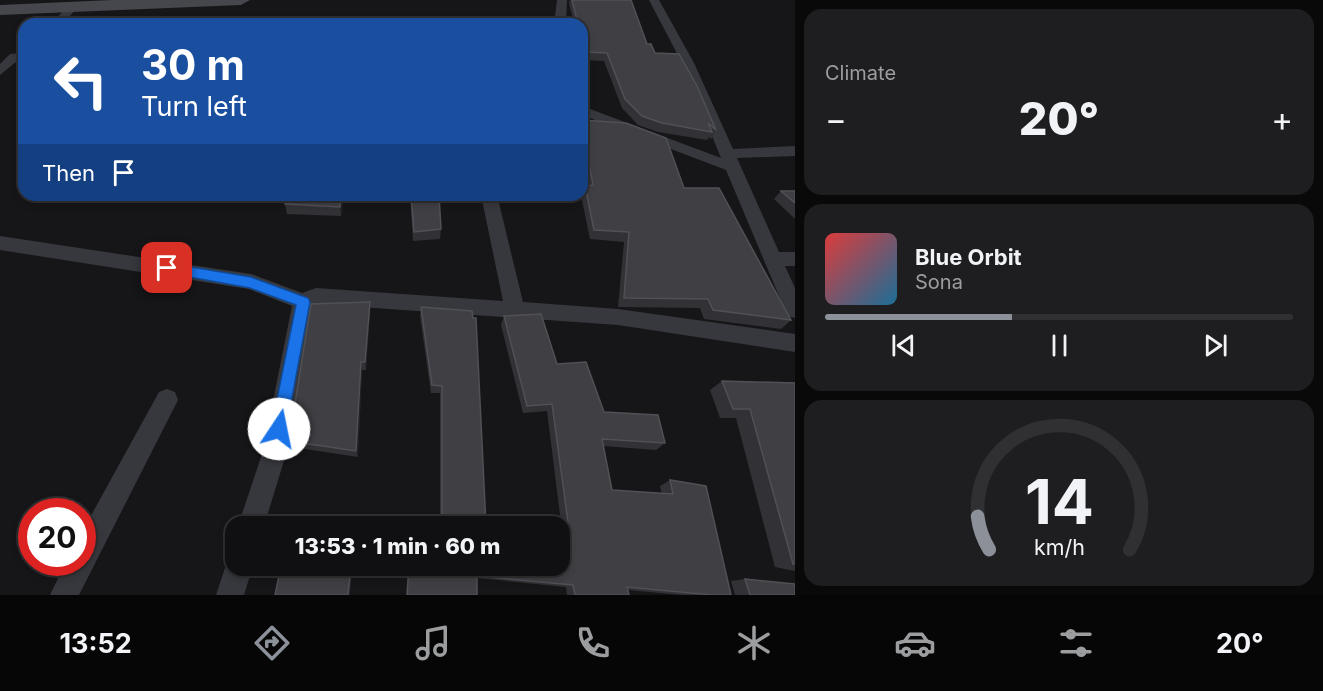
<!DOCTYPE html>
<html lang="en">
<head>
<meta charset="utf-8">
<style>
  :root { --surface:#101012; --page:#1e1e20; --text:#f1f3f6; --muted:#9c9d9f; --line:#303032; --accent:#8c9099 }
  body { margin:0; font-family:Inter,sans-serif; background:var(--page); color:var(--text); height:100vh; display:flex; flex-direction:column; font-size:22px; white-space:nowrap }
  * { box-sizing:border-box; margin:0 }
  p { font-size:20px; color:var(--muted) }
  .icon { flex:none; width:33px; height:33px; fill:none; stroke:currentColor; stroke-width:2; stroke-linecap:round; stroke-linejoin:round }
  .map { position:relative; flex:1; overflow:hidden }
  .panel { display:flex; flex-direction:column; gap:9px; padding:9px; background:#09090a; width:528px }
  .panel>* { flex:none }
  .banner { position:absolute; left:18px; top:18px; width:570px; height:183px; border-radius:18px; box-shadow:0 3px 9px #0003,0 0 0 2px var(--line); background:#1a4fa0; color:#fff; overflow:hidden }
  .speed { position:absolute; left:18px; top:498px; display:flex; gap:12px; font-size:30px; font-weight:700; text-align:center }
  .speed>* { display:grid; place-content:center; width:78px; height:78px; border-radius:50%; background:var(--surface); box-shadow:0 3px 9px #0003,0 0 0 2px var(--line); line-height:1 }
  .speed .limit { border:9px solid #d22; background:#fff; color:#111 }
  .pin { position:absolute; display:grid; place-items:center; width:51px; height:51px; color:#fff; margin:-26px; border-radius:12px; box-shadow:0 3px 9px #0006 }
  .me { position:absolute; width:66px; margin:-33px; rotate:11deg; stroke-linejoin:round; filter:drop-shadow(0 0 4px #0008) }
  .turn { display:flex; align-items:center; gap:21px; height:126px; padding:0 24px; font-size:27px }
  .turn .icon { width:78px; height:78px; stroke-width:2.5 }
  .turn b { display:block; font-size:42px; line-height:51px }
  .then { display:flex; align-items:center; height:57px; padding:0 24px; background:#0003; gap:12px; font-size:22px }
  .big { font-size:45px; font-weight:800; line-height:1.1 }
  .panel .tile { flex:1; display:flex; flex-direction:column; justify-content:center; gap:9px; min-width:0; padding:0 21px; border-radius:18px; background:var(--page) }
  .panel .dial { align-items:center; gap:0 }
  .dial svg { height:156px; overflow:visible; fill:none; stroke:var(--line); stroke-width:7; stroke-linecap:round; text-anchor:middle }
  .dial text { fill:var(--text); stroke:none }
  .song { display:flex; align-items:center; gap:18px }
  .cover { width:72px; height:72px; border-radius:9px; background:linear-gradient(135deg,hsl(0 70% 55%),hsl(200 70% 35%)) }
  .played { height:6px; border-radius:3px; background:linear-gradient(90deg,var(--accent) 40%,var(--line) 40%) }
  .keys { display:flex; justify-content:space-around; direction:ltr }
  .heat { display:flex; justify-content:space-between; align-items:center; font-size:33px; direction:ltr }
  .trip { position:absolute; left:225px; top:516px; width:345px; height:60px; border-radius:18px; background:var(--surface); box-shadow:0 3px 9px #0003,0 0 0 2px var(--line); font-weight:800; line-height:60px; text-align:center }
  .tabs { display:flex; height:96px; justify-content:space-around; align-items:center; background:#060607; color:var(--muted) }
  .tabs .icon { width:42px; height:42px }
  .tabs .on { color:var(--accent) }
  .tabs b { font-size:27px; color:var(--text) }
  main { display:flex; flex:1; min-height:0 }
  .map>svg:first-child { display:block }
</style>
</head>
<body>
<main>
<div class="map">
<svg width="795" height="595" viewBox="0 0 795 595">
  <rect width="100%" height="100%" fill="#161618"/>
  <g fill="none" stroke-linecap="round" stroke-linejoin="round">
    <g fill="#37383d" fill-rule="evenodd">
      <path d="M557,0H567L566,24H554Z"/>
      <path d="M649,0H659L694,63L733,149L795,146V156L737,158L779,252H795V266H785L795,288V318L788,316L785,310L726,170L582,115V106L721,158L682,63Z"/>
      <path d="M67,7L76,9L63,24H51Z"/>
      <path d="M24,53V61H17L0,75V64L10,54Z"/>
      <path d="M481,195H497L523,302L618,309L795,334V352L618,325L318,304L312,307L287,451L264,526H238L263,451L292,306L249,289L0,250V236L251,274L302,293L316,288L503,301Z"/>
      <path d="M167,389L175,392L178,400L79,595H50L66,562H82V532L159,392Z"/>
      <path d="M236,554V566H253L244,595H216L229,556Z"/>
    </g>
    <path fill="#45474d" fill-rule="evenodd" d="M112,0H250L241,5L0,15V5Z"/>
  </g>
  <g fill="#323236">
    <path d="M570,0H631L647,44L716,130L711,139L709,137L707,140L658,132L638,125L622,108L604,61L583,60L582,24H574L569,3Z"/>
    <path d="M582,127L684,188L791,320L781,329L704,319L700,308L618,307L624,242L590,239L581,195H582V192L585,186H587L582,156Z"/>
    <path d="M781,191H795V219L774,199Z"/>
    <path d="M344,195L341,216L287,214L285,204Z"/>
    <path d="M410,195H439L441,229L440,239L413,241Z"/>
    <path d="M370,302V311L366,370H362L358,457L292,447L289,441Z"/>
    <path d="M421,307L486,526H440V393H431L420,316Z"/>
    <path d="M504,316L557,364L604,412L665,443L656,450L603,446L612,490L662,494L660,486L670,480L731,595H682L628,590L629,595H567L566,587L477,578L408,566L562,559L560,541L563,539L547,411L523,413L501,325Z"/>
    <path d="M722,381L795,383V571L775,567L736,418H720L710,390Z"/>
    <path d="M745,579L795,595H735L731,581Z"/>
  </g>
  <g fill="#212124">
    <path d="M341,195H344L341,216L340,207Z"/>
    <path d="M370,302V311L366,370L365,362Z"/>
    <path d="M361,362L362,370L358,457L356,451Z"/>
    <path d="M351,566H353L350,595H348Z"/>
  </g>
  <g fill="#3f3f44" stroke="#4f5156" stroke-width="1.5">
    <path d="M572,0H631L647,44H651L655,53L679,54L697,86L716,130L708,123L712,132L662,123L642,116L625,99L607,53L585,52L582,38V24H578Z"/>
    <path d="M582,120L626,123L666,138L684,188H719L791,320L713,310L708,299L624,298L629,232L594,230L585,186L593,185L582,127Z"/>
    <path d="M781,191H795V203Z"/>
    <path d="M287,195H341L340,207L285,204Z"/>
    <path d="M411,195H439L441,229L414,232Z"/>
    <path d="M370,302L365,362H361L356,451L289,441L311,304Z"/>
    <path d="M421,307L472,311L473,318H476L486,526H442V386L432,385Z"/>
    <path d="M541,314L557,364L586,362L604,412L658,415L665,443L602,439L612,490L673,494L670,480L706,486L731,595H712L627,587L629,595H575L573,585L477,576V595H407L409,566H560V558L569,559L565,538L570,537L552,404L527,406L504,316Z"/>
    <path d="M722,381L795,383V564H793L750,409H733Z"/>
    <path d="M290,515L357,519L356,526H288Z"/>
    <path d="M281,566H351L348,595H275Z"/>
    <path d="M745,579L795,584V595H750Z"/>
  </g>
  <path fill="#1a73e8" stroke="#114b97" stroke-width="1.5" d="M167,263L251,277L308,298L310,302L285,435L279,437L273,435L271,429L296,305L250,288L162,272V265Z"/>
</svg>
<div class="speed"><div class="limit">20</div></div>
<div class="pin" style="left:167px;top:268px;background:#d93025"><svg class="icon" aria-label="arrive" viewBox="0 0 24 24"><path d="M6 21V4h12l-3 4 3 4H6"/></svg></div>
<svg class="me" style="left:279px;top:429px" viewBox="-20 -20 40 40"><circle r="19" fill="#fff"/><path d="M0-13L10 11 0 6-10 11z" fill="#1a73e8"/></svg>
<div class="trip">13:53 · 1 min · 60 m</div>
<div class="banner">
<div class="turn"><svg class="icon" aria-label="left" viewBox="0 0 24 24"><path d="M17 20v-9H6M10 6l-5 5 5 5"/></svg><div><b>30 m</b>Turn left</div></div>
<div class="then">Then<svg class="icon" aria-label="arrive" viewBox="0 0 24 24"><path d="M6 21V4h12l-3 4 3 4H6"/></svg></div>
</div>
</div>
<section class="panel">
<div class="tile"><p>Climate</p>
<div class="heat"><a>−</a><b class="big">20°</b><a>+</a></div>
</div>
<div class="tile">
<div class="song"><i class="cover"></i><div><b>Blue Orbit</b><p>Sona</p></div></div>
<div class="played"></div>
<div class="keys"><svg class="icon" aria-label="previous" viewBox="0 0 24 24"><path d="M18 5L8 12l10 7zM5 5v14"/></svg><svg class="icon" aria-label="pause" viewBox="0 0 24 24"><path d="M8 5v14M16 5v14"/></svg><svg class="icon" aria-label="next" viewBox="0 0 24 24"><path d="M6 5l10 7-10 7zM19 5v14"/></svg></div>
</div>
<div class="tile dial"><svg viewBox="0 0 100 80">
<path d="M14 69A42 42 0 1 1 86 69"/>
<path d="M14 69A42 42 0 0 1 8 52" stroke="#8c9099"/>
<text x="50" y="56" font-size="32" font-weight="700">14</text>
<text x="50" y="72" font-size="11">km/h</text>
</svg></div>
</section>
</main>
<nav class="tabs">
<b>13:52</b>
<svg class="icon on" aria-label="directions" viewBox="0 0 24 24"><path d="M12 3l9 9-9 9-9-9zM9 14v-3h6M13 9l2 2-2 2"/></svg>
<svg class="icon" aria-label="music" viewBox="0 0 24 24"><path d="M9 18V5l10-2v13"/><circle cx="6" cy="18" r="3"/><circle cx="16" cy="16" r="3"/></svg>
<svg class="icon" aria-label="phone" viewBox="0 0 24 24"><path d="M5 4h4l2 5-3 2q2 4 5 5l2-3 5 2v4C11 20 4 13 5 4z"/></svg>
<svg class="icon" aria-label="climate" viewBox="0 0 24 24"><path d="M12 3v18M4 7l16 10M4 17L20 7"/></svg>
<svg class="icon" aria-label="car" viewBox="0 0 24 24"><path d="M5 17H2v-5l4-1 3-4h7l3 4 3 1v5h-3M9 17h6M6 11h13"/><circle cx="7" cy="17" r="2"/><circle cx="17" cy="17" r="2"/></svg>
<svg class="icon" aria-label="filters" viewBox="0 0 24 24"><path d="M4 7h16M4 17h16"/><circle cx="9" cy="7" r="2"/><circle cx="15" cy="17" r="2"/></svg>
<b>20°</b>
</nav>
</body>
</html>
